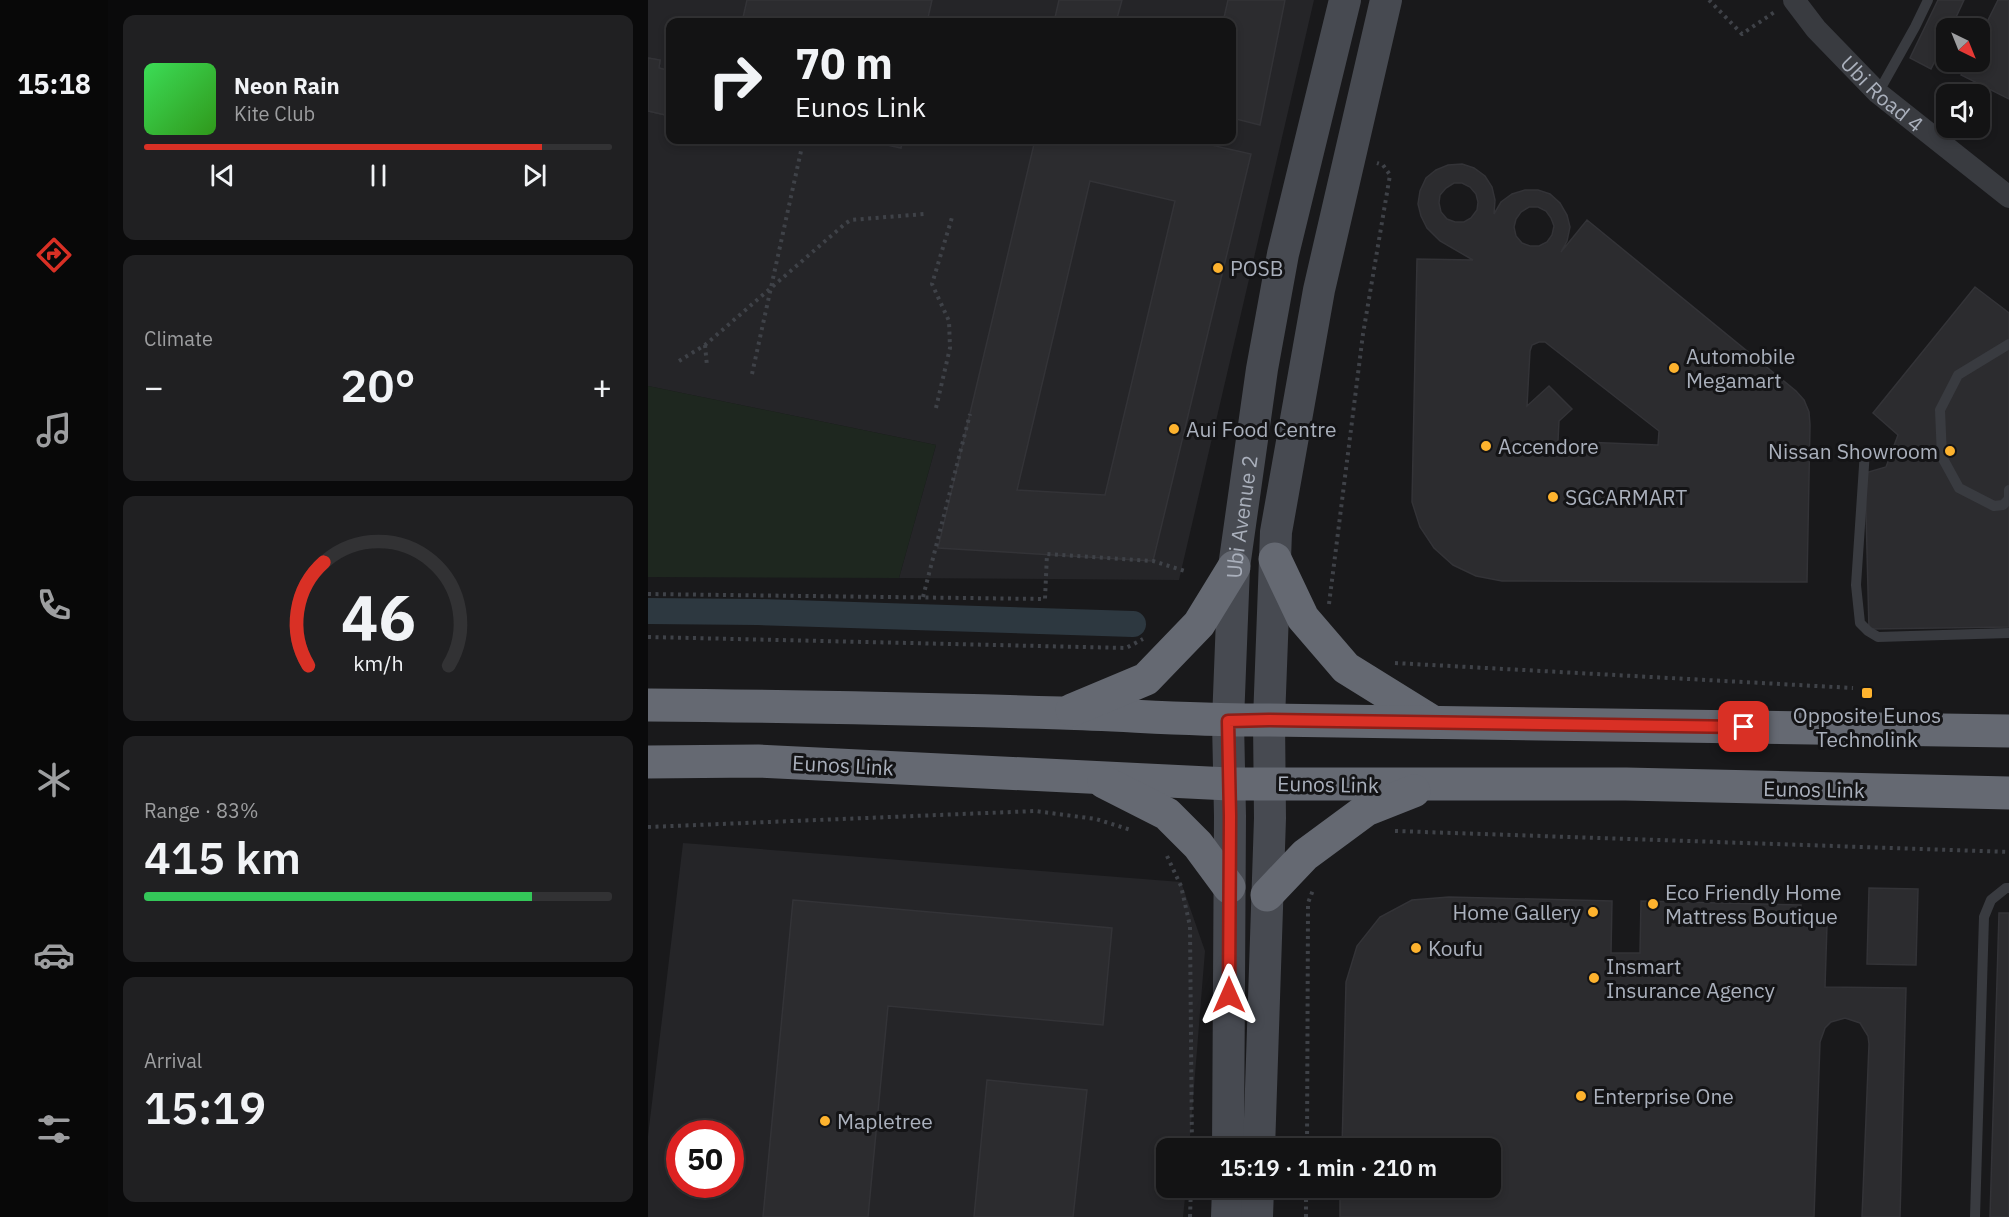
<!DOCTYPE html>
<html lang="en">
<head>
<meta charset="utf-8">
<style>
  :root { --surface:#131314; --page:#202022; --text:#f1f3f6; --muted:#9d9ea0; --line:#323234; --accent:#d93025 }
  body { margin:0; font-family:"IBM Plex Sans",sans-serif; background:var(--page); color:var(--text); height:100vh; display:flex; flex-direction:column; font-size:22px; white-space:nowrap }
  * { box-sizing:border-box; margin:0 }
  p { font-size:20px; color:var(--muted) }
  .icon { flex:none; width:33px; height:33px; fill:none; stroke:currentColor; stroke-width:2; stroke-linecap:round; stroke-linejoin:round }
  .map { position:relative; flex:1; overflow:hidden }
  .side { display:flex; flex-direction:column; gap:15px; padding:15px; background:#0a0a0b; width:540px }
  .side>* { flex:none }
  .banner { position:absolute; left:18px; top:18px; width:570px; height:126px; border-radius:12px; box-shadow:0 3px 9px #0003,0 0 0 2px var(--line); background:#131314; color:var(--text); overflow:hidden }
  .needle { width:39px; rotate:137deg }
  .controls { position:absolute; left:1288px; top:18px; display:grid; gap:12px }
  .controls a { display:grid; place-items:center; width:54px; height:54px; border-radius:12px; background:var(--surface); box-shadow:0 3px 9px #0003,0 0 0 2px var(--line); font-size:30px }
  .speed { position:absolute; left:18px; top:1120px; display:flex; gap:12px; font-size:30px; font-weight:700; text-align:center }
  .speed>* { display:grid; place-content:center; width:78px; height:78px; border-radius:50%; background:var(--surface); box-shadow:0 3px 9px #0003,0 0 0 2px var(--line); line-height:1 }
  .speed .limit { border:9px solid #d22; background:#fff; color:#111 }
  .pin { position:absolute; display:grid; place-items:center; width:51px; height:51px; color:#fff; margin:-26px; border-radius:12px; box-shadow:0 3px 9px #0006 }
  .me { position:absolute; width:66px; margin:-33px; rotate:0deg; stroke-linejoin:round; filter:drop-shadow(0 0 4px #0008) }
  .turn { display:flex; align-items:center; gap:21px; height:126px; padding:0 30px; font-size:27px }
  .turn .icon { width:78px; height:78px; stroke-width:2.5 }
  .turn b { display:block; font-size:42px; line-height:51px }
  .big { font-size:45px; font-weight:600; line-height:1.1 }
  .side .tile { flex:1; display:flex; flex-direction:column; justify-content:center; gap:9px; min-width:0; padding:0 21px; border-radius:12px; background:var(--page) }
  .side .dial { align-items:center; gap:0 }
  .dial svg { height:156px; overflow:visible; fill:none; stroke:var(--line); stroke-width:7; stroke-linecap:round; text-anchor:middle }
  .dial text { fill:var(--text); stroke:none }
  .song { display:flex; align-items:center; gap:18px }
  .cover { width:72px; height:72px; border-radius:9px; background:linear-gradient(135deg,hsl(130 70% 55%),hsl(110 70% 35%)) }
  .played { height:6px; border-radius:3px; background:linear-gradient(90deg,var(--accent) 85%,var(--line) 85%) }
  .keys { display:flex; justify-content:space-around; direction:ltr }
  .heat { display:flex; justify-content:space-between; align-items:center; font-size:33px; direction:ltr }
  .charge { height:9px; border-radius:4px; background:linear-gradient(90deg,#34c759 83%,var(--line) 0) }
  .trip { position:absolute; left:508px; top:1138px; width:345px; height:60px; border-radius:12px; background:var(--surface); box-shadow:0 3px 9px #0003,0 0 0 2px var(--line); font-weight:600; line-height:60px; text-align:center }
  main { display:flex; flex:1; min-height:0 }
  .menu { display:flex; flex-direction:column; width:108px; justify-content:space-around; align-items:center; background:#080808; color:var(--muted) }
  .menu .icon { width:42px; height:42px }
  .menu .active { color:var(--accent) }
  .menu b { font-size:27px; color:var(--text) }
  .map>svg:first-child { display:block }
</style>
</head>
<body>
<main>
<nav class="menu">
<b>15:18</b>
<svg class="icon active" aria-label="directions" viewBox="0 0 24 24"><path d="M12 3l9 9-9 9-9-9zM9 14v-3h6M13 9l2 2-2 2"/></svg>
<svg class="icon" aria-label="music" viewBox="0 0 24 24"><path d="M9 18V5l10-2v13"/><circle cx="6" cy="18" r="3"/><circle cx="16" cy="16" r="3"/></svg>
<svg class="icon" aria-label="phone" viewBox="0 0 24 24"><path d="M5 4h4l2 5-3 2q2 4 5 5l2-3 5 2v4C11 20 4 13 5 4z"/></svg>
<svg class="icon" aria-label="climate" viewBox="0 0 24 24"><path d="M12 3v18M4 7l16 10M4 17L20 7"/></svg>
<svg class="icon" aria-label="car" viewBox="0 0 24 24"><path d="M5 17H2v-5l4-1 3-4h7l3 4 3 1v5h-3M9 17h6M6 11h13"/><circle cx="7" cy="17" r="2"/><circle cx="17" cy="17" r="2"/></svg>
<svg class="icon" aria-label="filters" viewBox="0 0 24 24"><path d="M4 7h16M4 17h16"/><circle cx="9" cy="7" r="2"/><circle cx="15" cy="17" r="2"/></svg>
</nav>
<section class="side">
<div class="tile">
<div class="song"><i class="cover"></i><div><b>Neon Rain</b><p>Kite Club</p></div></div>
<div class="played"></div>
<div class="keys"><svg class="icon" aria-label="previous" viewBox="0 0 24 24"><path d="M18 5L8 12l10 7zM5 5v14"/></svg><svg class="icon" aria-label="pause" viewBox="0 0 24 24"><path d="M8 5v14M16 5v14"/></svg><svg class="icon" aria-label="next" viewBox="0 0 24 24"><path d="M6 5l10 7-10 7zM19 5v14"/></svg></div>
</div>
<div class="tile"><p>Climate</p>
<div class="heat"><a>−</a><b class="big">20°</b><a>+</a></div>
</div>
<div class="tile dial"><svg viewBox="0 0 100 80">
<path d="M14 69A42 42 0 1 1 86 69"/>
<path d="M14 69A42 42 0 0 1 22 16" stroke="#d93025"/>
<text x="50" y="56" font-size="32" font-weight="700">46</text>
<text x="50" y="72" font-size="11">km/h</text>
</svg></div>
<div class="tile"><p>Range · 83%</p><b class="big">415 km</b><div class="charge"></div></div>
<div class="tile"><p>Arrival</p><b class="big">15:19</b></div>
</section>
<div class="map">
<svg width="1361" height="1217" viewBox="0 0 1361 1217">
  <rect width="100%" height="100%" fill="#19191b"/>
  <g fill="#252528" fill-rule="evenodd">
    <path d="M0,0H666L531,580L251,578L288,445L0,386ZM22,22H584V140H22Z"/>
    <path d="M35,843L533,882L557,951L541,1149H519V1188H538L535,1217H0V1136ZM32,1134H82V1185H32Z"/>
  </g>
  <path fill="#1e271f" d="M0,386L288,445L251,578L0,577Z"/>
  <g fill="none" stroke-linecap="round" stroke-linejoin="round">
    <path stroke="#2d3840" stroke-width="26" d="M0,611L110,612L485,624"/>
  </g>
  <g fill="#2c2c2f" stroke="#333337" stroke-width="1.5" fill-rule="evenodd">
    <path d="M99,0H284L279,22H94Z"/>
    <path d="M411,0H474L468,22H406Z"/>
    <path d="M580,0H637L612,125L584,118V22H575Z"/>
    <path d="M1290,0H1316L1303,28H1299V36L1283,69L1262,58Z"/>
    <path d="M1350,0H1361V99L1313,75L1319,62H1332V36Z"/>
    <path d="M0,58L12,60L11,68L22,71V116L0,111Z"/>
    <path d="M0,58L12,60L11,68L22,71V116L0,111Z"/>
    <path d="M216,140H255L253,148Z"/>
    <path d="M387,140H541L603,154L505,561L290,548ZM442,181L527,201L457,495L369,490Z"/>
    <path d="M814,164L826,168L837,176L844,187L847,200L846,214L853,202L864,194L877,190H890L902,194L912,203L919,215L922,227L919,241L913,252L939,220L1148,391L1156,400L1161,412L1162,425L1159,582L854,581L828,576L805,565L786,548L772,527L764,502L769,259L825,260L792,241L779,228L773,216L770,204L772,191L778,178L788,170L800,165ZM806,183H814L822,187L828,194L830,202L829,210L823,218L816,222H807L799,219L793,212L791,203L792,195L798,188ZM881,207H890L898,211L903,218L906,226L904,235L899,242L891,246H882L874,243L868,236L866,227L868,219L873,212ZM891,342H897L1011,431L1010,445L910,441L911,421L924,409L901,386L879,406L882,351L884,345Z"/>
    <path d="M1327,287L1361,313V627L1221,629L1217,473L1238,467L1250,435L1225,413Z"/>
    <path d="M1221,888L1270,889L1268,965L1219,964Z"/>
    <path d="M801,897L964,901L963,953H992L993,901L1153,905L1152,924L1179,925L1177,987L1258,988L1252,1217H1214L1221,1044L1220,1036L1212,1023L1197,1018L1183,1022L1177,1028L1172,1042L1166,1217H692V1188H843V1149H694L698,982L709,946L732,917L764,900Z"/>
    <path d="M145,900L464,928L455,1025L240,1006L220,1217H115Z"/>
    <path d="M1351,913H1361V1217H1342Z"/>
    <path d="M339,1080L439,1090L425,1217H326Z"/>
  </g>
  <g fill="none" stroke-linecap="round" stroke-linejoin="round">
    <g stroke="#3f4248" stroke-width="4" stroke-dasharray="3 4.5" stroke-linecap="butt">
      <path d="M1061,0L1094,34L1128,11"/>
      <path d="M57,345L59,366"/>
      <path d="M31,361L57,345L198,223L203,220L276,214"/>
      <path d="M104,374L153,151"/>
      <path d="M288,408L302,348L301,321L284,284L305,214"/>
      <path d="M0,594L397,599L399,554L505,561L540,572"/>
      <path d="M275,597L322,414"/>
      <path d="M681,604L715,334L742,175L735,165L729,163"/>
      <path d="M0,637L478,648L495,639"/>
      <path d="M747,663L1205,688"/>
      <path d="M0,827L387,811L448,819L483,830"/>
      <path d="M747,831L1361,852"/>
      <path d="M519,856L533,886L542,926L544,1149"/>
      <path d="M659,1149L660,903L665,890"/>
      <path d="M542,1217L543,1188"/>
      <path d="M658,1217V1188"/>
    </g>
    <g stroke="#393b40" stroke-width="10">
      <path d="M1230,93L1267,27L1280,0"/>
      <path d="M1361,344L1310,375L1292,410L1294,457L1311,488L1346,506L1355,505L1361,499V490"/>
      <path d="M1217,451L1208,585L1212,623L1220,631L1230,637L1361,633"/>
      <path d="M1327,1217L1336,917L1343,900L1358,888H1361"/>
    </g>
    <path stroke="#393b40" stroke-width="22" id="s1" d="M1146,0L1168,29L1230,93L1361,197"/>
    <g stroke="#474a51" stroke-width="32">
      <path id="s2" d="M580,1149L582,816L580,721L586,567L614,369L635,254L697,0"/>
      <path d="M611,1149L622,818L621,720L628,532L671,290L738,0"/>
      <path d="M579,1217L580,1188"/>
      <path d="M609,1217L610,1188"/>
    </g>
    <g stroke="#656972" stroke-width="33">
      <path d="M627,559L655,618L698,668L785,722"/>
      <path d="M0,705C138,706 275,709 413,713C482,715 552,721 621,720L1361,731"/>
      <path d="M424,710L498,679L551,624L586,567"/>
      <path d="M0,762L110,761L581,784H978L1361,793"/>
      <path d="M456,782L519,814L550,845L581,887"/>
      <path d="M619,895L657,855L718,810L766,791"/>
    </g>
  </g>
  <g fill="none" stroke-linecap="round" stroke-linejoin="round">
    <defs>
      <path id="route" d="M581,995L582,816L580,721L621,720L1096,727"/>
    </defs>
    <use href="#route" stroke="#8d1f18" stroke-width="15"/>
    <use href="#route" stroke="#d93025" stroke-width="10"/>
  </g>
  <g fill="#feb32e" stroke="#141416" stroke-width="2">
    <circle cx="570" cy="268" r="6"/>
    <circle cx="1026" cy="368" r="6"/>
    <circle cx="526" cy="429" r="6"/>
    <circle cx="838" cy="446" r="6"/>
    <circle cx="1302" cy="451" r="6"/>
    <circle cx="905" cy="497" r="6"/>
    <rect x="1213" y="687" width="12" height="12" rx="3"/>
    <circle cx="1005" cy="904" r="6"/>
    <circle cx="945" cy="912" r="6"/>
    <circle cx="768" cy="948" r="6"/>
    <circle cx="946" cy="978" r="6"/>
    <circle cx="933" cy="1096" r="6"/>
    <circle cx="177" cy="1121" r="6"/>
  </g>
  <g text-anchor="middle" dominant-baseline="central" stroke-width="6" stroke-linejoin="round" paint-order="stroke">
    <g font-size="21" fill="#aab0bc" stroke="#141416">
      <text stroke="none"><textPath href="#s1" startOffset="129">Ubi Road 4</textPath></text>
      <text stroke="none"><textPath href="#s2" startOffset="633">Ubi Avenue 2</textPath></text>
      <text transform="translate(195 765) rotate(3)">Eunos Link</text>
      <text transform="translate(680 784) rotate(1)">Eunos Link</text>
      <text transform="translate(1166 789) rotate(1)">Eunos Link</text>
    </g>
    <g font-size="21" fill="#aab0bc" stroke="#141416" text-anchor="start">
      <text x="582" y="268">POSB</text>
      <text x="1038" y="356">Automobile<tspan x="1038" dy="24">Megamart</tspan></text>
      <text x="538" y="429">Aui Food Centre</text>
      <text x="850" y="446">Accendore</text>
      <text x="1290" y="451" text-anchor="end">Nissan Showroom</text>
      <text x="917" y="497">SGCARMART</text>
      <text x="1219" y="715" text-anchor="middle">Opposite Eunos<tspan x="1219" dy="24">Technolink</tspan></text>
      <text x="1017" y="892">Eco Friendly Home<tspan x="1017" dy="24">Mattress Boutique</tspan></text>
      <text x="933" y="912" text-anchor="end">Home Gallery</text>
      <text x="780" y="948">Koufu</text>
      <text x="958" y="966">Insmart<tspan x="958" dy="24">Insurance Agency</tspan></text>
      <text x="945" y="1096">Enterprise One</text>
      <text x="189" y="1121">Mapletree</text>
    </g>
  </g>
</svg>
<div class="controls">
<a><svg class="needle" viewBox="-14 -14 28 28"><path d="M0-13l5 13h-10z" fill="#e53935"/><path d="M0 13l5-13h-10z" fill="#9d9ea0"/></svg></a>
<a><svg class="icon" aria-label="sound" viewBox="0 0 24 24"><path d="M4 9h4l5-4v14l-5-4H4zM17 9q2 3 0 6"/></svg></a>
</div>
<div class="speed"><div class="limit">50</div></div>
<div class="pin" style="left:1096px;top:727px;background:#d93025"><svg class="icon" aria-label="arrive" viewBox="0 0 24 24"><path d="M6 21V4h12l-3 4 3 4H6"/></svg></div>
<svg class="me" style="left:581px;top:995px" viewBox="-20 -20 40 40"><path d="M0-17L14 15 0 8-14 15z" fill="#d93025" stroke="#fff" stroke-width="4"/></svg>
<div class="trip">15:19 · 1 min · 210 m</div>
<div class="banner">
<div class="turn"><svg class="icon" aria-label="right" viewBox="0 0 24 24"><path d="M7 20v-9h11M14 6l5 5-5 5"/></svg><div><b>70 m</b>Eunos Link</div></div>
</div>
</div>
</main>
</body>
</html>
